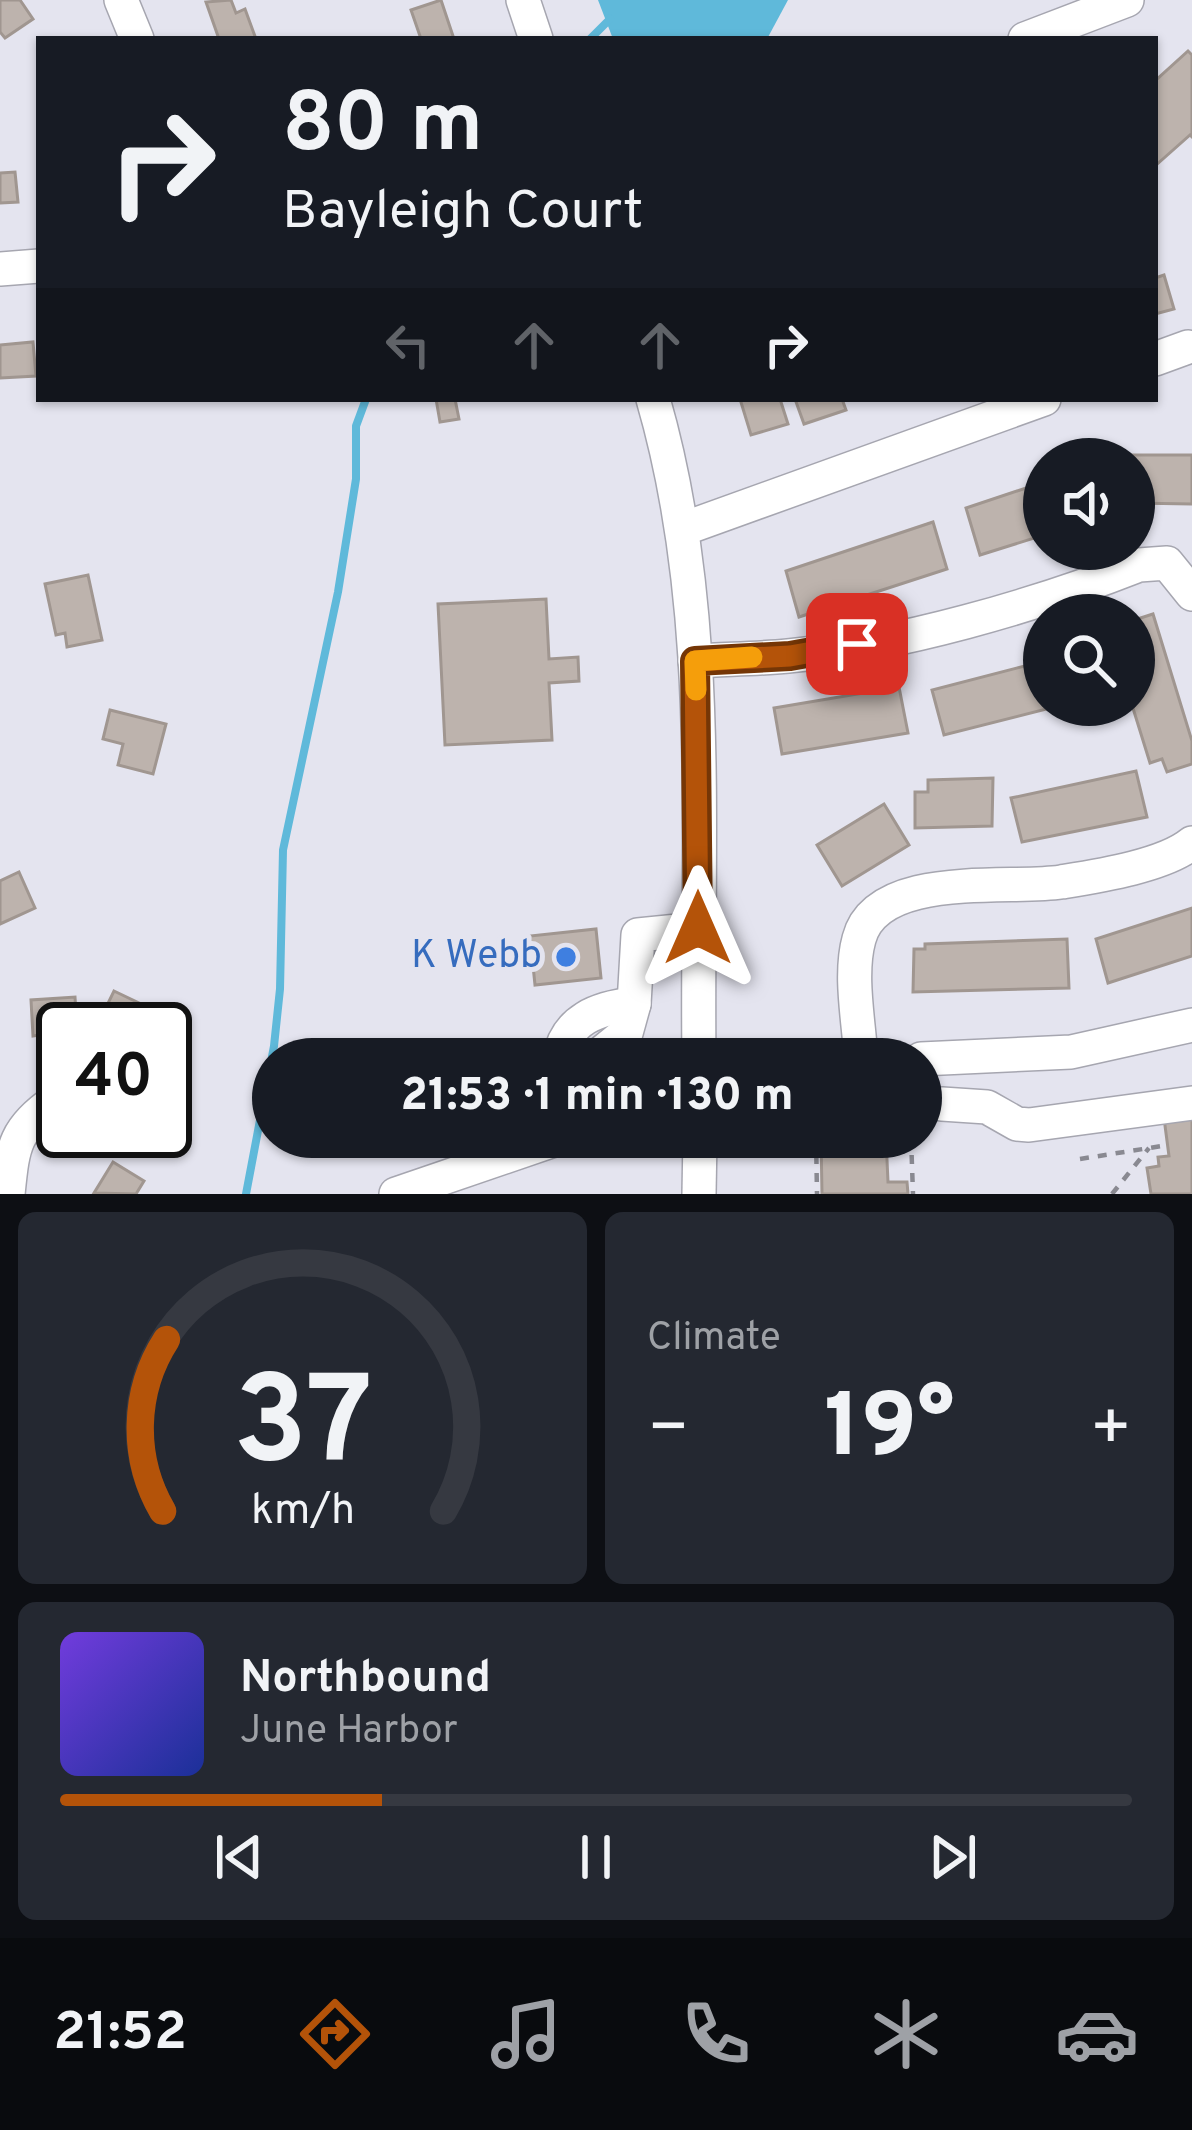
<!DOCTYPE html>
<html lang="en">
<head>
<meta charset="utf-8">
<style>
  :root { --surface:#171b24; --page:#242831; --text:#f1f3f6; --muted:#9ea1a6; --line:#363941; --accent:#b45309 }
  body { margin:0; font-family:Overpass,sans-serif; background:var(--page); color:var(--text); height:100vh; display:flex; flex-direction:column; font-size:45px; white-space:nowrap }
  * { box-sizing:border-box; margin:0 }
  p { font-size:39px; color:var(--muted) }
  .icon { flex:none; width:66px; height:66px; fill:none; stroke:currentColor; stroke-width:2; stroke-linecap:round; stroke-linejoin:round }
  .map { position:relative; height:1194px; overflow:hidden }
  .panel { display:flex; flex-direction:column; gap:18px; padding:18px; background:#0d0f14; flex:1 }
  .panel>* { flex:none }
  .hud { position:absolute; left:36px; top:36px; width:1122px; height:366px; border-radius:0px; box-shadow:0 3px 9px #0004; background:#171b24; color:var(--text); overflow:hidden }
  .controls { position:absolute; left:1023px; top:438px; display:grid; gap:24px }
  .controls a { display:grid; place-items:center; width:132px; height:132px; border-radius:50%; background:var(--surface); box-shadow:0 3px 9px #0004; font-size:60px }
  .speed { position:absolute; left:36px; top:1002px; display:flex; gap:24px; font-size:60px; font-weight:700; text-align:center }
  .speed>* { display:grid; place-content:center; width:156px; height:156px; border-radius:50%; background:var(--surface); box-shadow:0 3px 9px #0004; line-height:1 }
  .speed .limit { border:6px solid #111; border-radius:18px; background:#fff; color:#111 }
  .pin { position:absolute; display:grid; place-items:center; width:102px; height:102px; color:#fff; margin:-51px; border-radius:24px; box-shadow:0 6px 18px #0006 }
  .me { position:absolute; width:132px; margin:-66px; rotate:0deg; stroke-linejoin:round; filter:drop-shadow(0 0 9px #0008) }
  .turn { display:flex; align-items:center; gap:42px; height:252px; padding:0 48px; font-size:54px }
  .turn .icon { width:156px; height:156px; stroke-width:2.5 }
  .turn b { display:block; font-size:84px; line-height:102px }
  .lanes { display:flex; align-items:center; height:114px; padding:0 48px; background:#0003; justify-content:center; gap:60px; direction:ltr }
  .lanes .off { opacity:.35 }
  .big { font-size:90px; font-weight:800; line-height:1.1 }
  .panel .card { flex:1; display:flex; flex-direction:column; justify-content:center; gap:18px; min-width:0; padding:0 42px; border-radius:18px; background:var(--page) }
  .panel .dial { align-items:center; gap:0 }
  .dial svg { height:312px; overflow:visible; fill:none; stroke:var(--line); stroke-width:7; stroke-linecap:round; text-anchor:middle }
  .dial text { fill:var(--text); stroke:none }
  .song { display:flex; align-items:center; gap:36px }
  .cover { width:144px; height:144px; border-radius:18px; background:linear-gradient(135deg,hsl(260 70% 55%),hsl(230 70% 35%)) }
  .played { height:12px; border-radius:6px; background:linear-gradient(90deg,var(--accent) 30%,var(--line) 30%) }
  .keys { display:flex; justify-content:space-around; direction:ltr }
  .heat { display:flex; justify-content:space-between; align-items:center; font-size:66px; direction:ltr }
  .panel .tiles { flex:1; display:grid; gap:18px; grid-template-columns:1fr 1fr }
  .card:last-child { grid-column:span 2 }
  .trip { position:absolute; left:252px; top:1038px; width:690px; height:120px; border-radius:60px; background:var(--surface); box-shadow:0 3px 9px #0004; font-weight:800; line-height:120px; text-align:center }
  .dock { display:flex; height:192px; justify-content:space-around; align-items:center; background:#090b0e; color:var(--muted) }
  .dock .icon { width:84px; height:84px }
  .dock .on { color:var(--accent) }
  .dock b { font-size:54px; color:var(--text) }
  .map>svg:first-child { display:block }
</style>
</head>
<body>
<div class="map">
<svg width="1192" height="1194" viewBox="0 0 1192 1194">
  <rect width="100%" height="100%" fill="#e4e4ef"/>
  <path fill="#5fb9da" d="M598,0H788L767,39H613Z"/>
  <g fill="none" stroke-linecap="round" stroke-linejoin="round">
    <g stroke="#5fb9da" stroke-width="8">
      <path d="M590,39L610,19"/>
      <path d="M246,1194L274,1046L280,989L283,850L338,592L356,479V426L366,399"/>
    </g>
  </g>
  <g fill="#bdb3ad" stroke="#a09690" stroke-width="3">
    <path d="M0,0H20L33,19L5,38L0,32Z"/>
    <path d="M231,0L236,13L245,9L256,39H219L206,2Z"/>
    <path d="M441,0L454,39H421L411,10Z"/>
    <path d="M1188,51L1192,55V137L1190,135L1155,166V81Z"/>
    <path d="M15,172L18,202L0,203V173Z"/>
    <path d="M1164,275L1174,309L1155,314V278Z"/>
    <path d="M33,342L36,376L0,378V345Z"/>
    <path d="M436,399H455L459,419L440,422Z"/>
    <path d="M740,399H780L788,424L751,435Z"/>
    <path d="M795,399H842L846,410L804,424Z"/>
    <path d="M1126,455H1192V504L1134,503V459H1126Z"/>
    <path d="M1044,482V535L980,555L966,508Z"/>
    <path d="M933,522L947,569L799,617L786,571Z"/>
    <path d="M88,575L102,640L67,647L65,633L56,635L45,584Z"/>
    <path d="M546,599L549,659L578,657L579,681L549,683L552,740L445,745L438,604Z"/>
    <path d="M1153,614L1192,741V764L1167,772L1162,759L1150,763L1132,705L1134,620Z"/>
    <path d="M1044,661V705H1062L944,735L932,690Z"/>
    <path d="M899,687L908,733L782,754L774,708Z"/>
    <path d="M110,710L166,724L153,774L118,765L123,744L103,739Z"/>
    <path d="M1136,771L1147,817L1022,842L1011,798Z"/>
    <path d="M993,778L992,826L915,828V792H928V780Z"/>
    <path d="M884,804L909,845L842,886L817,845Z"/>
    <path d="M19,872L35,908L0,924V881Z"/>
    <path d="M1192,908V956L1108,983L1096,939Z"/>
    <path d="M596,929L601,978L535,985L530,936Z"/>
    <path d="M1067,939L1069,988L913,992L914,949H925V944Z"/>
    <path d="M114,991L141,1004L129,1029H108L98,1024Z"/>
    <path d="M75,997L77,1029L33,1036L31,1000Z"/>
    <path d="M1192,1114V1194H1151L1147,1168L1159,1166L1158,1157L1169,1156L1164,1118Z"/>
    <path d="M118,1131H155L142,1154L114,1137Z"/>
    <path d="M821,1138H886L888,1182H907L908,1194H822Z"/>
    <path d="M113,1162L144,1181L136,1194L94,1193Z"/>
  </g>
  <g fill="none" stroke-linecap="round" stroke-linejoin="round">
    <defs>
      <g id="minor">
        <path d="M121,0L137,39"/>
        <path d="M523,0L536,39"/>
        <path d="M1025,39L1127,0"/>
        <path d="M0,269L39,266"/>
        <path d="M1155,359L1188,347"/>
        <path d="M653,399C715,612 696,839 699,1059"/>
        <path d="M683,529L1044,399"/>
        <path d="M695,661C726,659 757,659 788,656C899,645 1035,606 1139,565L1167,563L1192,594"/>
        <path d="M559,1059C566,1019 598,1008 634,1004"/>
        <path d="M594,1059L626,1033L634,1004L638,935L698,929"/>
        <path d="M861,1059C859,1022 849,975 859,939C877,870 1008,890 1061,882C1098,876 1164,866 1192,843"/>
        <path d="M921,1059L1071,1052L1192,1025"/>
        <path d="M942,1104L987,1107L1017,1124L1029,1125L1192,1103"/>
        <path d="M8,1194C13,1145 14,1130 56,1100"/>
        <path d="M396,1194L563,1137"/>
        <path d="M699,1194L700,1137"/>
      </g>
    </defs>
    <use href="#minor" stroke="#a6a6b0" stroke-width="36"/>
    <g stroke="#898991" stroke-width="4.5" stroke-dasharray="9 9" stroke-linecap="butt">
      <path d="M816,1137L817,1194"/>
      <path d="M911,1137L913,1194"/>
      <path d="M1080,1159L1168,1145"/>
      <path d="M1112,1194L1149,1148"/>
    </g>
    <use href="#minor" stroke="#fff" stroke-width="33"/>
  </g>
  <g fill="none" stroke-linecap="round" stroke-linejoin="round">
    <defs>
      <path id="route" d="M698,928L695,661L790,656L857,644"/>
    </defs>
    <use href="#route" stroke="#753606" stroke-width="30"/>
    <use href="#route" stroke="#b45309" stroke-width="21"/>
    <path stroke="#f59e0b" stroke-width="21" d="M696,690L695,661L752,657"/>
  </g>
  <circle fill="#3f7fe0" stroke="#e4e4ef" stroke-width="4.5" cx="566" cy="957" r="12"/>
  <g text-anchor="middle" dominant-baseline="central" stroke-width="10" stroke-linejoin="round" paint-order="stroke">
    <g font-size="39" fill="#366cbe" stroke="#e4e4ef" text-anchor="end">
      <text x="542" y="957">K Webb</text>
    </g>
  </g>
</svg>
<div class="controls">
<a><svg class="icon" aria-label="sound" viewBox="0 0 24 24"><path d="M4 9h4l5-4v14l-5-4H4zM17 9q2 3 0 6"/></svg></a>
<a><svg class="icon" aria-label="search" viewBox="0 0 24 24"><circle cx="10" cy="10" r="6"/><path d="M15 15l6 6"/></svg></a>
</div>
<div class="speed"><div class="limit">40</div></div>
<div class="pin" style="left:857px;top:644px;background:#d93025"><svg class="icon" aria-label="arrive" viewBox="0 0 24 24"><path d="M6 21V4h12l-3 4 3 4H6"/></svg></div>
<svg class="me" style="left:698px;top:928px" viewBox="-20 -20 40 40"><path d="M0-17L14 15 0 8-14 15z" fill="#b45309" stroke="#fff" stroke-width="4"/></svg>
<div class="trip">21:53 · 1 min · 130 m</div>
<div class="hud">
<div class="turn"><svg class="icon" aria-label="right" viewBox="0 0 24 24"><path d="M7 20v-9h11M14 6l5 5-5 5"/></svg><div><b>80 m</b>Bayleigh Court</div></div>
<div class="lanes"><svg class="icon off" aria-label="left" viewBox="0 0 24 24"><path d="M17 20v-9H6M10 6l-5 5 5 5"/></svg><svg class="icon off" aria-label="ahead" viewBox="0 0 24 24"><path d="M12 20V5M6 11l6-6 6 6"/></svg><svg class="icon off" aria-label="ahead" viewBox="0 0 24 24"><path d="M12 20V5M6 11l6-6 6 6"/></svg><svg class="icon" aria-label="right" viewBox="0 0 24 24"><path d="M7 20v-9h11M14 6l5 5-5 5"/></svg></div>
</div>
</div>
<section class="panel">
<div class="tiles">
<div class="card dial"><svg viewBox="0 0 100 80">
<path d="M14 69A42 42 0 1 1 86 69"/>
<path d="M14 69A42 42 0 0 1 15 25" stroke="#b45309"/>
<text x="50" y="56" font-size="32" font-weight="700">37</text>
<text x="50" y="72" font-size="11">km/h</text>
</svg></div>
<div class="card"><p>Climate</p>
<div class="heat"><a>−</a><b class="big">19°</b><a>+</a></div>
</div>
<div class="card">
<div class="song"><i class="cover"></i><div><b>Northbound</b><p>June Harbor</p></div></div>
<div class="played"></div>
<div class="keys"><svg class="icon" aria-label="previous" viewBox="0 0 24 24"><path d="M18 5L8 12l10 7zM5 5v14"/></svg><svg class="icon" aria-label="pause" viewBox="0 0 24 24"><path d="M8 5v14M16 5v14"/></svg><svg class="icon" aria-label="next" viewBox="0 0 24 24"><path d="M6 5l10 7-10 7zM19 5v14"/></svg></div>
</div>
</div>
</section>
<nav class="dock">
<b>21:52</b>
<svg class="icon on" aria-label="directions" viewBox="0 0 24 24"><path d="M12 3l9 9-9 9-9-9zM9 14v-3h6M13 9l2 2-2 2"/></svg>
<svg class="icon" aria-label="music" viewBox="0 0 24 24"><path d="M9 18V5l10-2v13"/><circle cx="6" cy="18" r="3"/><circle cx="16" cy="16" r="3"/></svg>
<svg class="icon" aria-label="phone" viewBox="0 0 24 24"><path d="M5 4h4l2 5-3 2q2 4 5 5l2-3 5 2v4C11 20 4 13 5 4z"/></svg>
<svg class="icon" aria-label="climate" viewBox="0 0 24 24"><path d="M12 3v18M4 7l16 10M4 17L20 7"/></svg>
<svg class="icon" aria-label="car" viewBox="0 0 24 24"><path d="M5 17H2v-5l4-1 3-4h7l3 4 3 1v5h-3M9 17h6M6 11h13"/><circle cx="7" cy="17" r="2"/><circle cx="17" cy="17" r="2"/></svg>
</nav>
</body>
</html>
